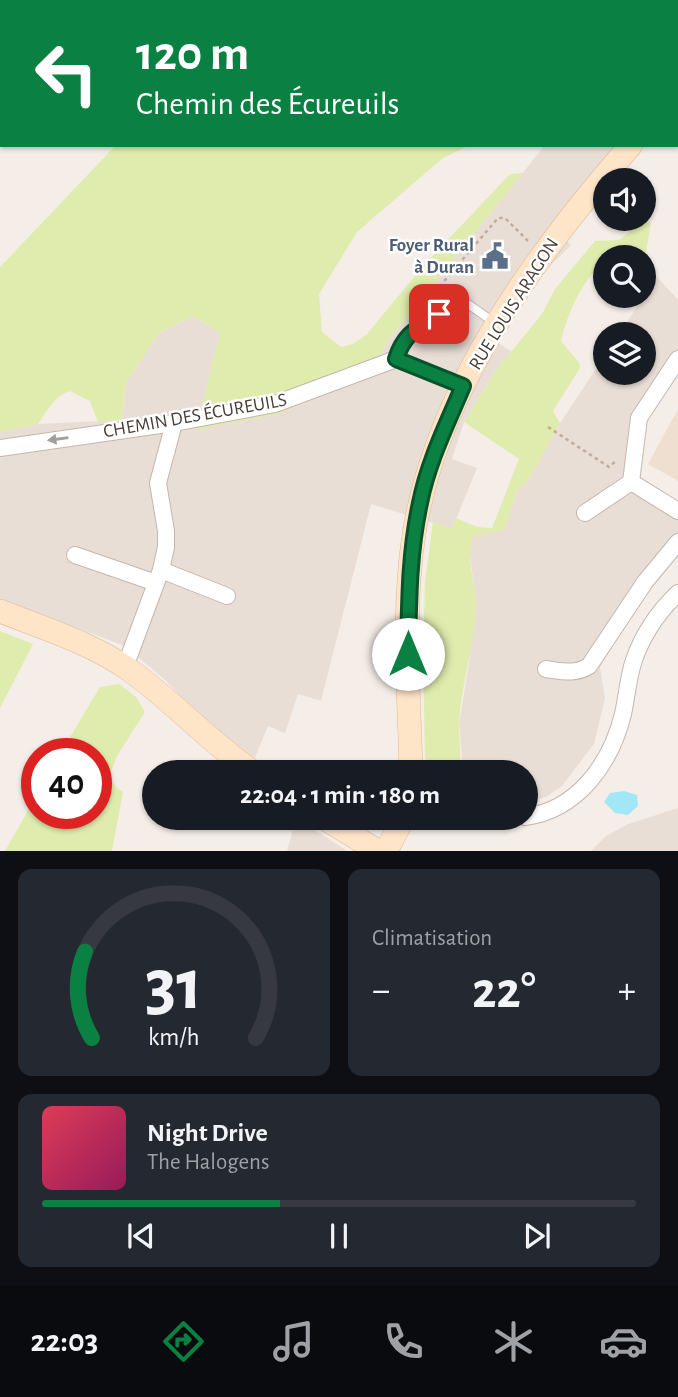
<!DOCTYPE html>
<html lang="fr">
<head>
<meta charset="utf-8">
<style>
  :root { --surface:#171b24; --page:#242831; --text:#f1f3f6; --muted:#9ea1a6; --line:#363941; --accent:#0b8043 }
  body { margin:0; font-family:"Alegreya Sans",sans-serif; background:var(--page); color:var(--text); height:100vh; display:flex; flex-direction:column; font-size:26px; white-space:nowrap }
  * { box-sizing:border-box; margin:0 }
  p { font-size:23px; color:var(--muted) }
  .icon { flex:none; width:38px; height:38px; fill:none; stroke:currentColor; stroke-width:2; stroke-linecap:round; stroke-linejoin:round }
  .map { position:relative; height:851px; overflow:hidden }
  .sheet { display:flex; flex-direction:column; gap:18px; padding:18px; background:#0d0f14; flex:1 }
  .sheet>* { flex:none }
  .hud { position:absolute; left:0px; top:0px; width:679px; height:147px; box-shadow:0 2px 5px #0004; background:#0b8043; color:#fff; overflow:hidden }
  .fabs { position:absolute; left:593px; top:168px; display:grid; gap:14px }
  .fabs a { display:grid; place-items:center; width:63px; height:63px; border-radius:50%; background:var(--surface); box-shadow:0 2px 5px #0004; font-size:35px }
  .speed { position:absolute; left:21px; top:738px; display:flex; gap:14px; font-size:35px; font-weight:700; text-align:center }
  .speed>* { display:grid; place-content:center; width:91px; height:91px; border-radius:50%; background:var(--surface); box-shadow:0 2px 5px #0004; line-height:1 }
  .speed .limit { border:10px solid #d22; background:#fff; color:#111 }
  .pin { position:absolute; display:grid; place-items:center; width:60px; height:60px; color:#fff; margin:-30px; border-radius:14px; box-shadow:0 4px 10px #0006 }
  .me { position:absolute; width:77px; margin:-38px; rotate:0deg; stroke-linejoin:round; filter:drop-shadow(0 0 5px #0008) }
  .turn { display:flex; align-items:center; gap:24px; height:147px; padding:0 21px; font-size:32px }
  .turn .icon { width:91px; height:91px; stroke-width:2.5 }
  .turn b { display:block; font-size:49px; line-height:60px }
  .big { font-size:52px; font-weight:700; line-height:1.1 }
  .sheet .widget { flex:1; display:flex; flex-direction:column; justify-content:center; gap:10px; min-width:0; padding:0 24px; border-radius:14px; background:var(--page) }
  .sheet .dial { align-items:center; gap:0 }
  .dial svg { height:182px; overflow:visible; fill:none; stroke:var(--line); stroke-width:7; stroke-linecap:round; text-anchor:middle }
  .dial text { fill:var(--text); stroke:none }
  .song { display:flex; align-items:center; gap:21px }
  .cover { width:84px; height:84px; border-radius:10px; background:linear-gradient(135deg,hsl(350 70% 55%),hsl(330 70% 35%)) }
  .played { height:7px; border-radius:4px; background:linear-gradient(90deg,var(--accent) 40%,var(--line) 40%) }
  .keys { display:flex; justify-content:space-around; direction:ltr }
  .heat { display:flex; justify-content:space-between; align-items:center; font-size:38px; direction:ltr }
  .sheet .tiles { flex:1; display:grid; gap:18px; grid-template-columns:1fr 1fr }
  .widget:last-child { grid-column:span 2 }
  .trip { position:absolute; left:142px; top:760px; width:396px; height:70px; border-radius:35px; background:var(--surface); box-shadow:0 2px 5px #0004; font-weight:700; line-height:70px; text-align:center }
  .menu { display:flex; height:112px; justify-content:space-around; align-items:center; background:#090b0e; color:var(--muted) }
  .menu .icon { width:49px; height:49px }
  .menu .selected { color:var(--accent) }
  .menu b { font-size:32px; color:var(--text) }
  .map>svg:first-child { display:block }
</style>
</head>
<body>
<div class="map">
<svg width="678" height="851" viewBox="0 0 678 851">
  <rect width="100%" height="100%" fill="#f5eee8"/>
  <g fill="#e9ded6">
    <path d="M545,145H638L563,237L571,245L548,268L496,341L512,352L497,369L464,422L452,459L477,468L452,529L371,504L321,701L298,694L285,733L268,726L254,760L201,717L165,680L125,646L0,599V432L38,424L122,420L126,383L159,333L193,316L220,333L197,429L373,374L387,342Z"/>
    <path d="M657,277L678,300V370L646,421L637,479L678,503V554L636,608L600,667L605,698L594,744L562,786L546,797L525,802V772H458L462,757L459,724L469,663L476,604L469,546L474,536L504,529L518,489L528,481L560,423L605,355L606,373H644V334H619Z"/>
    <path d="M678,808V851H591L606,836L628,824Z"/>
    <path d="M296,818L347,851H287Z"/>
  </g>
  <path fill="#efdfd1" d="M678,409V481L648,464Z"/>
  <g fill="#dfecae">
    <path d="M254,0H583L253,2Z"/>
    <path d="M116,145H470L443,158L357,232L319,294L322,332L341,347L353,344L367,334L424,265L510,174L523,173L387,342L373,374L278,414L196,430L220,333L193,316L159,333L126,383L122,420L98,422L90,401L70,391C54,396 47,411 38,424L0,432V267Z"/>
    <path d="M645,220L651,223L644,263V257H606L605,263C582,278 567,315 561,341L580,364V368L553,411L560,423L528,481L518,489L504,530L474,536C464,557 476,582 476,605C475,645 461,684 459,723C458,741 463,755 458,772H438L425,758L423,655L425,582L433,522L452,529L456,518L477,527L492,528L519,459L464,422L497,369L542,314L555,289L595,241L619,240Z"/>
    <path d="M0,631L33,644L0,708Z"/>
    <path d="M119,684L136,697L145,712L117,756L109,777L116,787L123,792L112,851H5L37,795V814H96V754H60L100,687Z"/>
  </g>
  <path fill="#e3dfdd" d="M445,278L482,309L464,332L429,349L412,341L408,320Z"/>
  <path fill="#a1e7f5" d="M624,791L637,795L638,806L628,815L615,813L604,802L610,793Z"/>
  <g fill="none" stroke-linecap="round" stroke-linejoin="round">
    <defs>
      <path id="lane" d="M396,359L400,345L407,335L454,304H468L495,323"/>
      <g id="street">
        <path d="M664,2L666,0"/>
        <path d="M0,448L174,423L275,404L396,359L463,386"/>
        <path d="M631,482L639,418L678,359"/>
        <path d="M631,482L678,511"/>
        <path d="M585,513L631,482"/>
        <path d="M75,555L156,583"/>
        <path d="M161,570L227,596"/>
        <path d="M125,667L161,570L166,547V531L158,483L174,423"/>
        <path d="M546,669C562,671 574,675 589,666L645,582L678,542"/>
        <path d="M525,817C578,810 611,763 623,714C627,696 628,677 634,660C643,634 658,612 678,593"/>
      </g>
      <g id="secondary">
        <path d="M677,99L678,98"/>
        <path d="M0,611C43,628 89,642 128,669C172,700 208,741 253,772"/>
        <path d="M411,772C409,693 402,611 414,534C436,390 537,252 631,145"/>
        <path d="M322,817L378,851"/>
        <path d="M386,851L404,817"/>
      </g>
    </defs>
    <use href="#lane" stroke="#c4b6ad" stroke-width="10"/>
    <use href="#street" stroke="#c4b6ad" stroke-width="18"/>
    <use href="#secondary" stroke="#dbb997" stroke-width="24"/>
    <g stroke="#c4ab9a" stroke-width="2.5" stroke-dasharray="3.5 3.5" stroke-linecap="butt">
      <path d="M451,294L445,280L498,218H505L528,241"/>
      <path d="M548,427L609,467L617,460"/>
    </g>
    <use href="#lane" stroke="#fff" stroke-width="8"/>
    <use href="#street" stroke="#fff" stroke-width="16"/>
    <use href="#secondary" stroke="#ffe5c8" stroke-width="23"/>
  </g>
  <defs><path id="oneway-solid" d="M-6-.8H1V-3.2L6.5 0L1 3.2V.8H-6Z" transform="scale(1.75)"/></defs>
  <use fill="#a49e9a" href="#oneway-solid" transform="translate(58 439) rotate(172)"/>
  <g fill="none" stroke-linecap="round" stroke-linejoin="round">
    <defs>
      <path id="route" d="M408,654C409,603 409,553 420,503C428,462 447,424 463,386L396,359C404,333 418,328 439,314"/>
    </defs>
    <use href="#route" stroke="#07532c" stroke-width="18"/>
    <use href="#route" stroke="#0b8043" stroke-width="12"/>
  </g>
  <defs>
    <symbol id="civic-bare" viewBox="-9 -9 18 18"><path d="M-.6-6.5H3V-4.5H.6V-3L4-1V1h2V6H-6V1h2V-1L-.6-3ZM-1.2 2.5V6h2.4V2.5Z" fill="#5c6f8a" stroke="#fff" stroke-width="2.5" paint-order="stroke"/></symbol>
  </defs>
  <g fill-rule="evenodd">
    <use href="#civic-bare" x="476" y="237" width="38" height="38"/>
  </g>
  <g text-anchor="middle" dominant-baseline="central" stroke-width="5" stroke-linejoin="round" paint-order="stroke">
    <g font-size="19" font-weight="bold" fill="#4e5e75" stroke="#fff" text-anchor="end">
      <text x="474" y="245">Foyer Rural<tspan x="474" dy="22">à Duran</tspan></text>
    </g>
    <g font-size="19" fill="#493d36" stroke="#fff">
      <text transform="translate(514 304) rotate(-58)">RUE LOUIS ARAGON</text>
      <text transform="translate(195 416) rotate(-10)">CHEMIN DES ÉCUREUILS</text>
    </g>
  </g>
</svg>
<div class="fabs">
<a><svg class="icon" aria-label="sound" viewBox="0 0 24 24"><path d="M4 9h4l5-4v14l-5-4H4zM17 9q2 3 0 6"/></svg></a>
<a><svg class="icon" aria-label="search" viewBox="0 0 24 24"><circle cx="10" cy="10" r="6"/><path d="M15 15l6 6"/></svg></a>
<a><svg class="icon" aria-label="layers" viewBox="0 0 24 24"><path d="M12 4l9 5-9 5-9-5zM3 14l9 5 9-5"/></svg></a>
</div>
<div class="speed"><div class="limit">40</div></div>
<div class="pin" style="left:439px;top:314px;background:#d93025"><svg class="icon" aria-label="arrive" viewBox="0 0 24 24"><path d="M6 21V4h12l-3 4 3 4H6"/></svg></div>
<svg class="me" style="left:408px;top:654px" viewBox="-20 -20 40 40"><circle r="19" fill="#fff"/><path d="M0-13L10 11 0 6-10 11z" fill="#0b8043"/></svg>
<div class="trip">22:04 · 1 min · 180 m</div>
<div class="hud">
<div class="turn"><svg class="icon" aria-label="left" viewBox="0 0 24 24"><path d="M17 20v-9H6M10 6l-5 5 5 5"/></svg><div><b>120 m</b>Chemin des Écureuils</div></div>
</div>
</div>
<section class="sheet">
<div class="tiles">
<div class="widget dial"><svg viewBox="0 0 100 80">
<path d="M14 69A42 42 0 1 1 86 69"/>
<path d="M14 69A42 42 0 0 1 11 31" stroke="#0b8043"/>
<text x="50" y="56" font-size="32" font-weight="700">31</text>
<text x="50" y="72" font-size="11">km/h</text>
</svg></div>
<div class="widget"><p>Climatisation</p>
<div class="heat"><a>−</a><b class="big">22°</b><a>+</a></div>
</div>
<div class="widget">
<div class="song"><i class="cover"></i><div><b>Night Drive</b><p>The Halogens</p></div></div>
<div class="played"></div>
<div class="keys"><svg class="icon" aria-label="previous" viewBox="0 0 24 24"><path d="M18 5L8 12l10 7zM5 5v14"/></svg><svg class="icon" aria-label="pause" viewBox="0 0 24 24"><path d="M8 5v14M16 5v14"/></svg><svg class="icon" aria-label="next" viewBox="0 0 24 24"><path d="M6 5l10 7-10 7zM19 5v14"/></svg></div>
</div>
</div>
</section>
<nav class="menu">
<b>22:03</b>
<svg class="icon selected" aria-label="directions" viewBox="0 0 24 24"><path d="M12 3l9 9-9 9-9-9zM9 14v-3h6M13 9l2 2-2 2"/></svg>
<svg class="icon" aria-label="music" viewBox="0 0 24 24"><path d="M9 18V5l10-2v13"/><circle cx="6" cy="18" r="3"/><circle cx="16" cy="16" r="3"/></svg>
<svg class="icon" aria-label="phone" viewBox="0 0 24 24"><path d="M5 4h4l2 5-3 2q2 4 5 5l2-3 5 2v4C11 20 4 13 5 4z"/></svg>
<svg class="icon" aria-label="climate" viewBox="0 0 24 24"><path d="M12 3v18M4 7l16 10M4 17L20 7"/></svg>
<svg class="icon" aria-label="car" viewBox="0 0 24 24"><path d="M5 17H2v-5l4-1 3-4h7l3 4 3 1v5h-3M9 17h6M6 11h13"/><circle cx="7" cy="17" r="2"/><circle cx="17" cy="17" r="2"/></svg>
</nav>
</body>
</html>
